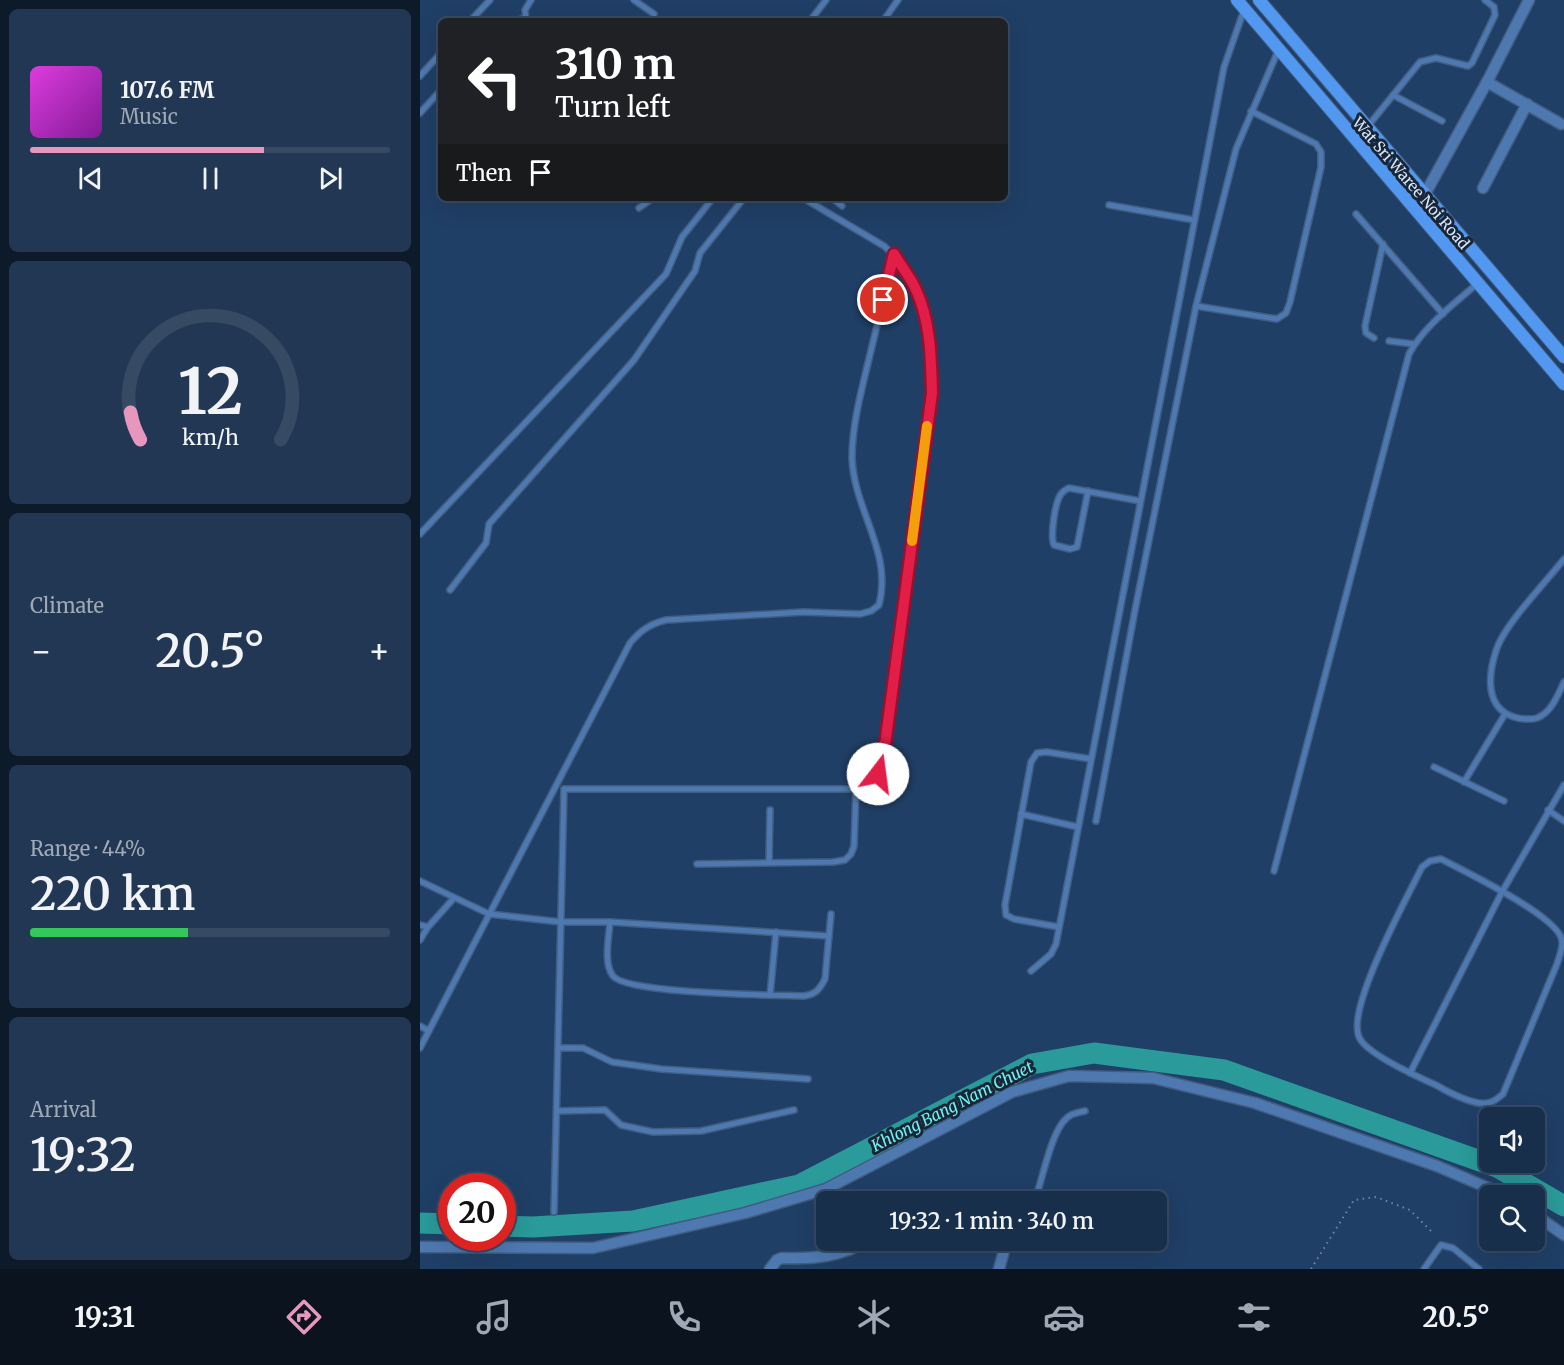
<!DOCTYPE html>
<html lang="en">
<head>
<meta charset="utf-8">
<style>
  :root { --surface:#182f4c; --page:#213753; --text:#f1f3f6; --muted:#9fa9b5; --line:#364a64; --accent:#e797bd }
  body { margin:0; font-family:Merriweather,serif; background:var(--page); color:var(--text); height:100vh; display:flex; flex-direction:column; font-size:22px; white-space:nowrap }
  * { box-sizing:border-box; margin:0 }
  p { font-size:20px; color:var(--muted) }
  .icon { flex:none; width:33px; height:33px; fill:none; stroke:currentColor; stroke-width:2; stroke-linecap:round; stroke-linejoin:round }
  .map { position:relative; flex:1; overflow:hidden }
  .details { display:flex; flex-direction:column; gap:9px; padding:9px; background:#0d1a2a; width:420px }
  .details>* { flex:none }
  .banner { position:absolute; left:18px; top:18px; width:570px; height:183px; border-radius:9px; box-shadow:0 6px 24px #0002,0 0 0 2px var(--line); background:#202124; color:#fff; overflow:hidden }
  .controls { position:absolute; left:1059px; top:1107px; display:grid; gap:12px }
  .controls a { display:grid; place-items:center; width:66px; height:66px; border-radius:9px; background:var(--surface); box-shadow:0 6px 24px #0002,0 0 0 2px var(--line); font-size:30px }
  .speed { position:absolute; left:18px; top:1173px; display:flex; gap:12px; font-size:30px; font-weight:700; text-align:center }
  .speed>* { display:grid; place-content:center; width:78px; height:78px; border-radius:50%; background:var(--surface); box-shadow:0 6px 24px #0002,0 0 0 2px var(--line); line-height:1 }
  .speed .limit { border:9px solid #d22; background:#fff; color:#111 }
  .pin { position:absolute; display:grid; place-items:center; width:51px; height:51px; color:#fff; margin:-26px; border:3px solid #fff; border-radius:50%; box-shadow:0 2px 6px #0007 }
  .me { position:absolute; width:66px; margin:-33px; rotate:15deg; stroke-linejoin:round; filter:drop-shadow(0 0 4px #0008) }
  .turn { display:flex; align-items:center; gap:21px; height:126px; padding:0 18px; font-size:27px }
  .turn .icon { width:78px; height:78px; stroke-width:2.5 }
  .turn b { display:block; font-size:42px; line-height:51px }
  .then { display:flex; align-items:center; height:57px; padding:0 18px; background:#0003; gap:12px; font-size:22px }
  .big { font-size:45px; font-weight:600; line-height:1.1 }
  .details .widget { flex:1; display:flex; flex-direction:column; justify-content:center; gap:9px; min-width:0; padding:0 21px; border-radius:9px; background:var(--page) }
  .details .dial { align-items:center; gap:0 }
  .dial svg { height:156px; overflow:visible; fill:none; stroke:var(--line); stroke-width:7; stroke-linecap:round; text-anchor:middle }
  .dial text { fill:var(--text); stroke:none }
  .song { display:flex; align-items:center; gap:18px }
  .cover { width:72px; height:72px; border-radius:9px; background:linear-gradient(135deg,hsl(300 70% 55%),hsl(290 70% 35%)) }
  .played { height:6px; border-radius:3px; background:linear-gradient(90deg,var(--accent) 65%,var(--line) 65%) }
  .keys { display:flex; justify-content:space-around; direction:ltr }
  .heat { display:flex; justify-content:space-between; align-items:center; font-size:33px; direction:ltr }
  .charge { height:9px; border-radius:4px; background:linear-gradient(90deg,#34c759 44%,var(--line) 0) }
  .trip { position:absolute; left:396px; top:1191px; width:351px; height:60px; border-radius:9px; background:var(--surface); box-shadow:0 6px 24px #0002,0 0 0 2px var(--line); font-weight:600; line-height:60px; text-align:center }
  .tabs { display:flex; height:96px; justify-content:space-around; align-items:center; background:#0a131e; color:var(--muted) }
  .tabs .icon { width:42px; height:42px }
  .tabs .on { color:var(--accent) }
  .tabs b { font-size:27px; color:var(--text) }
  main { display:flex; flex:1; min-height:0 }
  .map>svg:first-child { display:block }
</style>
</head>
<body>
<main>
<section class="details">
<div class="widget">
<div class="song"><i class="cover"></i><div><b>107.6 FM</b><p>Music</p></div></div>
<div class="played"></div>
<div class="keys"><svg class="icon" aria-label="previous" viewBox="0 0 24 24"><path d="M18 5L8 12l10 7zM5 5v14"/></svg><svg class="icon" aria-label="pause" viewBox="0 0 24 24"><path d="M8 5v14M16 5v14"/></svg><svg class="icon" aria-label="next" viewBox="0 0 24 24"><path d="M6 5l10 7-10 7zM19 5v14"/></svg></div>
</div>
<div class="widget dial"><svg viewBox="0 0 100 80">
<path d="M14 69A42 42 0 1 1 86 69"/>
<path d="M14 69A42 42 0 0 1 9 55" stroke="#e797bd"/>
<text x="50" y="56" font-size="32" font-weight="700">12</text>
<text x="50" y="72" font-size="11">km/h</text>
</svg></div>
<div class="widget"><p>Climate</p>
<div class="heat"><a>−</a><b class="big">20.5°</b><a>+</a></div>
</div>
<div class="widget"><p>Range · 44%</p><b class="big">220 km</b><div class="charge"></div></div>
<div class="widget"><p>Arrival</p><b class="big">19:32</b></div>
</section>
<div class="map">
<svg width="1144" height="1269" viewBox="0 0 1144 1269">
  <rect width="100%" height="100%" fill="#203f66"/>
  <g fill="none" stroke-linecap="round" stroke-linejoin="round">
    <g stroke="#2a9a9a" stroke-width="21">
      <path d="M0,1223L32,1224"/>
      <path d="M82,1226L113,1227L213,1221L379,1185L612,1064L674,1053L804,1070L1077,1167L1144,1206"/>
    </g>
    <defs>
      <g id="service">
        <path d="M214,0L234,14"/>
        <path d="M50,21L70,0"/>
        <path d="M94,21L105,18"/>
        <path d="M106,21L105,10L111,0"/>
        <path d="M390,21L406,0"/>
        <path d="M463,21L478,0"/>
        <path d="M0,76L21,53"/>
        <path d="M973,95L1022,121"/>
        <path d="M0,113L21,90"/>
        <path d="M948,126L1000,62L1016,58L1048,66L1052,63L1075,15L1074,7L1065,0"/>
        <path d="M412,198L422,206"/>
        <path d="M689,205L774,220"/>
        <path d="M219,208L233,198"/>
        <path d="M936,214L1023,314"/>
        <path d="M776,306L857,319L866,313L870,302L901,167V152L896,144L831,111"/>
        <path d="M954,338L946,333L945,326L963,244"/>
        <path d="M969,341L994,344"/>
        <path d="M668,491L657,547L650,549L634,545C630,536 635,502 641,494C644,490 645,490 649,488L720,501"/>
        <path d="M0,534L246,274L262,237L293,198"/>
        <path d="M1144,559C1126,582 1083,626 1076,651C1068,675 1065,708 1094,717C1100,719 1110,720 1117,718C1131,713 1138,695 1144,682"/>
        <path d="M30,590L66,543L69,524L214,360L275,271L280,253L324,198"/>
        <path d="M1014,767L1084,801"/>
        <path d="M1044,782L1085,714"/>
        <path d="M1128,810L1144,821"/>
        <path d="M601,814L658,827"/>
        <path d="M676,821L715,610L776,306L816,149L858,51"/>
        <path d="M1021,859C1044,871 1140,917 1142,941C1143,948 1139,957 1137,964L1083,1094C1079,1097 1075,1101 1071,1102C1058,1108 1028,1092 1016,1085C998,1077 946,1054 939,1037C926,1008 987,898 1002,867L1010,861Z"/>
        <path d="M349,862L350,810"/>
        <path d="M277,864L413,862L425,860L431,854L434,846L436,789"/>
        <path d="M854,871L989,354C1004,326 1034,304 1058,283"/>
        <path d="M0,881L69,914L141,922H190L409,936"/>
        <path d="M190,922C189,937 183,963 193,976C207,994 355,995 384,996C396,994 399,990 405,979L411,914"/>
        <path d="M0,925L8,927L34,898"/>
        <path d="M639,927L594,919L586,915L585,905L611,762L617,753L627,752L671,759"/>
        <path d="M0,940L8,927"/>
        <path d="M611,971L631,954L636,944L804,67L824,10"/>
        <path d="M350,995L356,932"/>
        <path d="M0,1026L9,1031"/>
        <path d="M0,1048L210,643C221,630 230,624 246,620L383,612L440,614L451,611L459,605C473,552 434,511 432,458C432,428 440,396 447,367C456,329 465,292 474,255"/>
        <path d="M138,1048H163L192,1062L241,1069L388,1079"/>
        <path d="M990,1073L1082,892L1144,785"/>
        <path d="M137,1111L185,1110L201,1125L233,1132L281,1131L374,1110"/>
        <path d="M614,1202C623,1181 631,1125 651,1115C655,1113 660,1112 665,1111"/>
        <path d="M134,1212L144,789H436C453,784 457,776 463,760L512,393C511,342 506,281 464,246L383,198"/>
        <path d="M1004,1269L1021,1245L1033,1248L1059,1269"/>
      </g>
      <g id="minor">
        <path d="M1067,82L1141,124"/>
        <path d="M1063,188L1107,104"/>
        <path d="M1005,194L1067,82L1109,0"/>
        <path d="M1114,1214L1144,1235"/>
        <path d="M0,1247L173,1248L325,1213L406,1189L592,1092L649,1076L733,1078L835,1103L1017,1166L1087,1196"/>
        <path d="M350,1269L357,1260L362,1258C394,1259 421,1257 449,1240"/>
        <path d="M579,1269L587,1240"/>
      </g>
      <g id="secondary">
        <path d="M817,0L1144,384"/>
        <path d="M839,0L1144,357"/>
      </g>
    </defs>
    <use href="#service" stroke="#415d81" stroke-width="8"/>
    <use href="#minor" stroke="#415d81" stroke-width="13"/>
    <use href="#secondary" stroke="#415d81" stroke-width="14"/>
    <path stroke="#7088a7" stroke-width="2" stroke-dasharray="1.5 4.5" stroke-linecap="butt" d="M891,1269L934,1200L956,1197L990,1210L1012,1232"/>
    <use href="#service" stroke="#4e79b0" stroke-width="5"/>
    <use href="#minor" stroke="#4e79b0" stroke-width="10"/>
    <use href="#secondary" stroke="#5298f0" stroke-width="12"/>
  </g>
  <g fill="none" stroke-linecap="round" stroke-linejoin="round">
    <defs>
      <path id="route" d="M458,774L463,760L512,393C511,360 511,322 496,290C491,278 481,266 474,254L463,300"/>
    </defs>
    <use href="#route" stroke="#92132f" stroke-width="15"/>
    <use href="#route" stroke="#e11d48" stroke-width="10"/>
    <path stroke="#f59e0b" stroke-width="10" d="M492,541L507,426"/>
  </g>
  <g text-anchor="middle" dominant-baseline="central" stroke-width="6" stroke-linejoin="round" paint-order="stroke">
    <g font-size="15" fill="#d9e8fc" stroke="#182638">
      <text transform="translate(991 183) rotate(49)">Wat Sri Waree Noi Road</text>
    </g>
    <g font-size="16" font-style="italic" fill="#71f1f1" stroke="#182638">
      <text transform="translate(532 1106) rotate(-27)">Khlong Bang Nam Chuet</text>
    </g>
  </g>
</svg>
<div class="controls">
<a><svg class="icon" aria-label="sound" viewBox="0 0 24 24"><path d="M4 9h4l5-4v14l-5-4H4zM17 9q2 3 0 6"/></svg></a>
<a><svg class="icon" aria-label="search" viewBox="0 0 24 24"><circle cx="10" cy="10" r="6"/><path d="M15 15l6 6"/></svg></a>
</div>
<div class="speed"><div class="limit">20</div></div>
<div class="pin" style="left:463px;top:300px;background:#d93025"><svg class="icon" aria-label="arrive" viewBox="0 0 24 24"><path d="M6 21V4h12l-3 4 3 4H6"/></svg></div>
<svg class="me" style="left:458px;top:774px" viewBox="-20 -20 40 40"><circle r="19" fill="#fff"/><path d="M0-13L10 11 0 6-10 11z" fill="#e11d48"/></svg>
<div class="trip">19:32 · 1 min · 340 m</div>
<div class="banner">
<div class="turn"><svg class="icon" aria-label="left" viewBox="0 0 24 24"><path d="M17 20v-9H6M10 6l-5 5 5 5"/></svg><div><b>310 m</b>Turn left</div></div>
<div class="then">Then<svg class="icon" aria-label="arrive" viewBox="0 0 24 24"><path d="M6 21V4h12l-3 4 3 4H6"/></svg></div>
</div>
</div>
</main>
<nav class="tabs">
<b>19:31</b>
<svg class="icon on" aria-label="directions" viewBox="0 0 24 24"><path d="M12 3l9 9-9 9-9-9zM9 14v-3h6M13 9l2 2-2 2"/></svg>
<svg class="icon" aria-label="music" viewBox="0 0 24 24"><path d="M9 18V5l10-2v13"/><circle cx="6" cy="18" r="3"/><circle cx="16" cy="16" r="3"/></svg>
<svg class="icon" aria-label="phone" viewBox="0 0 24 24"><path d="M5 4h4l2 5-3 2q2 4 5 5l2-3 5 2v4C11 20 4 13 5 4z"/></svg>
<svg class="icon" aria-label="climate" viewBox="0 0 24 24"><path d="M12 3v18M4 7l16 10M4 17L20 7"/></svg>
<svg class="icon" aria-label="car" viewBox="0 0 24 24"><path d="M5 17H2v-5l4-1 3-4h7l3 4 3 1v5h-3M9 17h6M6 11h13"/><circle cx="7" cy="17" r="2"/><circle cx="17" cy="17" r="2"/></svg>
<svg class="icon" aria-label="filters" viewBox="0 0 24 24"><path d="M4 7h16M4 17h16"/><circle cx="9" cy="7" r="2"/><circle cx="15" cy="17" r="2"/></svg>
<b>20.5°</b>
</nav>
</body>
</html>
